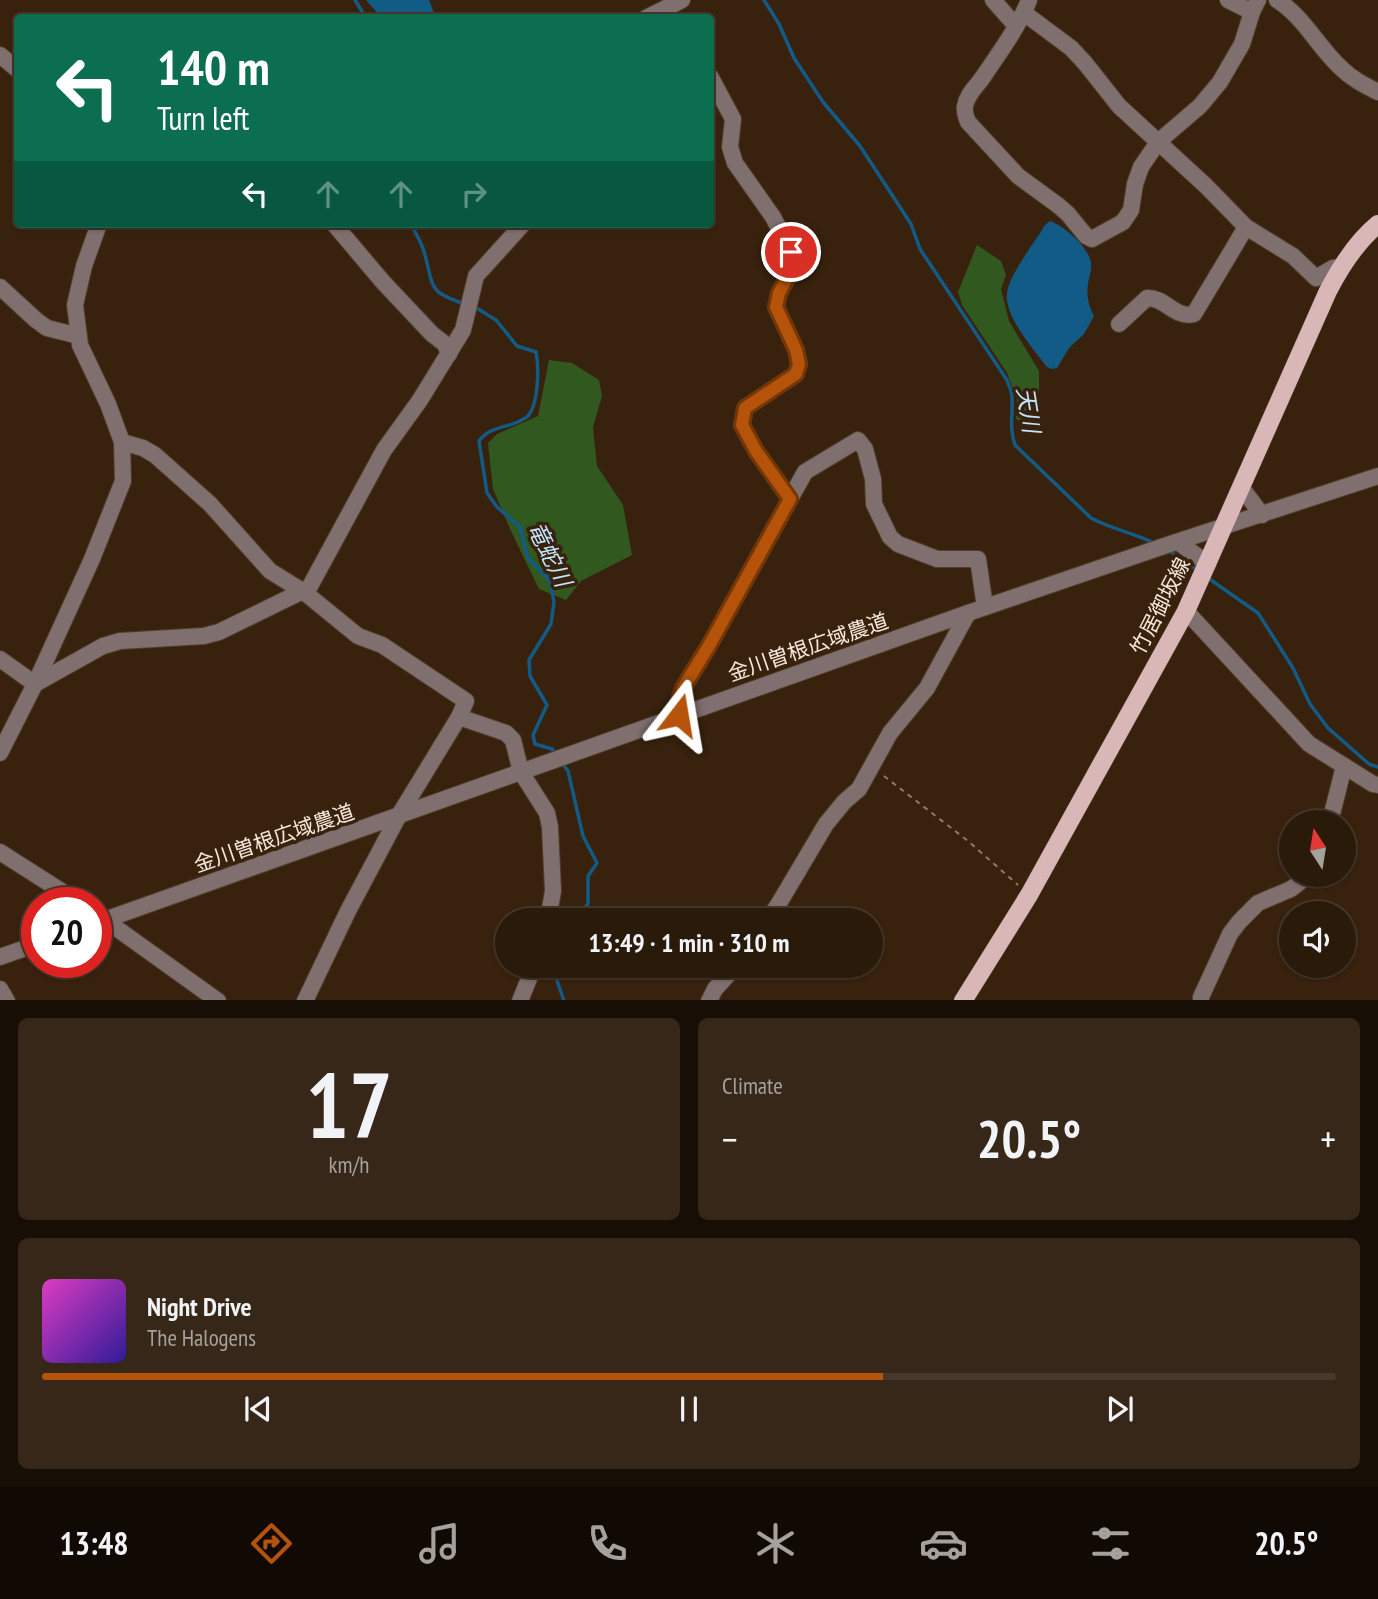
<!DOCTYPE html>
<html lang="en">
<head>
<meta charset="utf-8">
<style>
  :root { --surface:#2a1a0a; --page:#362718; --text:#f1f3f6; --muted:#a5a19c; --line:#46382b; --accent:#b45309 }
  body { margin:0; font-family:"PT Sans Narrow","Noto Sans JP",sans-serif; background:var(--page); color:var(--text); height:100vh; display:flex; flex-direction:column; font-size:26px; white-space:nowrap }
  * { box-sizing:border-box; margin:0 }
  p { font-size:23px; color:var(--muted) }
  .icon { flex:none; width:38px; height:38px; fill:none; stroke:currentColor; stroke-width:2; stroke-linecap:round; stroke-linejoin:round }
  .map { position:relative; height:1000px; overflow:hidden }
  .panel { display:flex; flex-direction:column; gap:18px; padding:18px; background:#170e06; flex:1 }
  .panel>* { flex:none }
  .banner { position:absolute; left:14px; top:14px; width:700px; height:214px; border-radius:7px; box-shadow:0 2px 5px #0004,0 0 0 2px var(--line); background:#0b6e4f; color:#fff; overflow:hidden }
  .needle { width:46px; rotate:348deg }
  .controls { position:absolute; left:1279px; top:810px; display:grid; gap:14px }
  .controls a { display:grid; place-items:center; width:77px; height:77px; border-radius:50%; background:var(--surface); box-shadow:0 2px 5px #0004,0 0 0 2px var(--line); font-size:35px }
  .speed { position:absolute; left:21px; top:887px; display:flex; gap:14px; font-size:35px; font-weight:700; text-align:center }
  .speed>* { display:grid; place-content:center; width:91px; height:91px; border-radius:50%; background:var(--surface); box-shadow:0 2px 5px #0004,0 0 0 2px var(--line); line-height:1 }
  .speed .limit { border:10px solid #d22; background:#fff; color:#111 }
  .pin { position:absolute; display:grid; place-items:center; width:60px; height:60px; color:#fff; margin:-30px; border:4px solid #fff; border-radius:50%; box-shadow:0 2px 7px #0007 }
  .me { position:absolute; width:77px; margin:-38px; rotate:14deg; stroke-linejoin:round; filter:drop-shadow(0 0 5px #0008) }
  .turn { display:flex; align-items:center; gap:24px; height:147px; padding:0 28px; font-size:32px }
  .turn .icon { width:91px; height:91px; stroke-width:2.5 }
  .turn b { display:block; font-size:49px; line-height:60px }
  .lanes { display:flex; align-items:center; height:66px; padding:0 28px; background:#0003; justify-content:center; gap:35px; direction:ltr }
  .lanes .off { opacity:.35 }
  .big { font-size:52px; font-weight:700; line-height:1.1 }
  .panel .tile { flex:1; display:flex; flex-direction:column; justify-content:center; gap:10px; min-width:0; padding:0 24px; border-radius:10px; background:var(--page) }
  .panel .dial { align-items:center; gap:0 }
  .dial b { font-size:91px; line-height:1 }
  .song { display:flex; align-items:center; gap:21px }
  .cover { width:84px; height:84px; border-radius:10px; background:linear-gradient(135deg,hsl(310 70% 55%),hsl(250 70% 35%)) }
  .played { height:7px; border-radius:4px; background:linear-gradient(90deg,var(--accent) 65%,var(--line) 65%) }
  .keys { display:flex; justify-content:space-around; direction:ltr }
  .heat { display:flex; justify-content:space-between; align-items:center; font-size:38px; direction:ltr }
  .panel .tiles { flex:1; display:grid; gap:18px; grid-template-columns:1fr 1fr }
  .tile:last-child { grid-column:span 2 }
  .trip { position:absolute; left:495px; top:908px; width:388px; height:70px; border-radius:35px; background:var(--surface); box-shadow:0 2px 5px #0004,0 0 0 2px var(--line); font-weight:700; line-height:70px; text-align:center }
  .tab-bar { display:flex; height:112px; justify-content:space-around; align-items:center; background:#110a04; color:var(--muted) }
  .tab-bar .icon { width:49px; height:49px }
  .tab-bar .active { color:var(--accent) }
  .tab-bar b { font-size:32px; color:var(--text) }
  .map>svg:first-child { display:block }
</style>
</head>
<body>
<div class="map">
<svg width="1378" height="1001" viewBox="0 0 1378 1001">
  <rect width="100%" height="100%" fill="#38220e"/>
  <g fill="#31581f">
    <path d="M977,245L1001,261L1006,275L1001,289L1009,321L1039,371V393L1024,423L1016,419L1017,400L1007,373L962,305L958,292Z"/>
    <path d="M549,360L572,363L599,380L602,396L593,427L597,466L623,505L632,555L581,581L566,600L539,589L510,529L493,489L488,443L497,434L538,416Z"/>
  </g>
  <g fill="#115b86">
    <path d="M366,0H429L435,16L434,18L381,17Z"/>
    <path d="M1050,221C1064,226 1089,247 1091,263C1092,271 1089,277 1088,284C1086,296 1089,306 1094,316L1084,334L1069,348L1057,368L1051,369L1046,366C1033,348 1004,316 1007,293C1009,275 1035,242 1045,225Z"/>
  </g>
  <g fill="none" stroke-linecap="round" stroke-linejoin="round">
    <g stroke="#115b86" stroke-width="3.5">
      <path d="M355,0L366,18"/>
      <path d="M764,0L779,24L794,58L823,102L860,146L911,224L920,249L1007,380C1009,386 1012,392 1012,397C1013,414 1009,428 1015,445L1091,518C1111,529 1134,533 1154,543"/>
      <path d="M411,224C416,234 423,245 425,255C434,288 428,292 465,304"/>
      <path d="M475,307L496,320L517,346L536,352C539,367 539,405 527,417C527,417 518,422 518,422C503,428 488,428 479,441L487,493L497,507L520,527L528,558L550,581L554,602L551,624L529,660L530,676L547,705L533,735L535,744L552,749L555,754"/>
      <path d="M1168,550L1199,571"/>
      <path d="M1208,578L1258,613L1293,668L1310,704L1328,728L1369,764L1378,767"/>
      <path d="M562,763L568,771L583,836L597,863L588,876V904L574,920"/>
      <path d="M552,966L564,1001"/>
    </g>
    <defs>
      <g id="minor">
        <path d="M993,0L1016,26"/>
        <path d="M1029,0C1018,28 999,53 983,77C977,86 967,94 965,106C964,111 966,117 968,122L1018,176L1059,206L1068,214L1086,236L1092,239L1123,222L1131,210L1135,184L1141,167L1158,142L1200,106L1220,82L1242,44L1252,12L1258,0"/>
        <path d="M1228,0L1252,12"/>
        <path d="M1277,0C1304,17 1318,47 1341,68C1352,79 1364,85 1378,92"/>
        <path d="M1024,13L1071,48L1085,63L1119,106L1206,186L1246,227"/>
        <path d="M646,18L682,0"/>
        <path d="M0,55L18,70"/>
        <path d="M334,224L383,282L432,334L445,344L449,354"/>
        <path d="M0,287L36,320L47,328L79,336"/>
        <path d="M1119,324L1147,298C1165,297 1175,319 1194,314L1246,227L1293,256L1316,278L1333,268L1341,267"/>
        <path d="M122,442L143,448L155,455L210,504L270,571L304,592L358,636L382,645L466,701L459,717L398,817L348,911L305,1001"/>
        <path d="M1241,487L1262,515"/>
        <path d="M790,499L805,472L858,440L865,449L873,479L874,504L890,537L898,544L937,559H978L985,607"/>
        <path d="M1178,542L1208,564"/>
        <path d="M1186,611L1309,744L1373,784L1378,785"/>
        <path d="M0,659L35,684"/>
        <path d="M35,684L103,646L120,641L204,636L219,632L309,588L384,450L420,400L463,330L476,276L523,224"/>
        <path d="M679,715L678,703L683,688L710,644L790,499L756,451L742,425L745,408L796,374L799,364L796,350L776,307L779,293L795,265L791,252L773,217L735,163L730,147L733,119L710,76"/>
        <path d="M459,717L506,733L513,740L521,772L547,813L550,827L553,891L548,920"/>
        <path d="M0,753L35,684L92,559L123,481L122,442L108,404L80,345L75,305L84,266L99,224"/>
        <path d="M1330,822L1344,766"/>
        <path d="M0,852L80,903"/>
        <path d="M98,915L218,1001"/>
        <path d="M768,920L778,905L826,824L844,802L859,789L890,733L927,688L968,613"/>
        <path d="M96,923L968,613L1170,544L1378,476"/>
        <path d="M0,957L37,944"/>
        <path d="M0,989L7,1001"/>
        <path d="M520,1001L534,966"/>
        <path d="M709,1001L715,989L736,966"/>
        <path d="M1201,1001V997L1230,934L1239,922L1258,903L1291,889L1309,875"/>
      </g>
      <path id="major" d="M963,1001L1029,895L1186,611L1328,291C1341,266 1356,242 1378,224"/>
    </defs>
    <use href="#minor" stroke="#533e2b" stroke-width="18"/>
    <use href="#major" stroke="#533e2b" stroke-width="19"/>
    <path stroke="#8d7a6a" stroke-width="2" stroke-dasharray="5 5" stroke-linecap="butt" d="M884,776L968,841L1018,885"/>
    <use href="#minor" stroke="#806f6f" stroke-width="16"/>
    <use href="#major" stroke="#d9b7b7" stroke-width="18"/>
  </g>
  <g fill="none" stroke-linecap="round" stroke-linejoin="round">
    <defs>
      <path id="route" d="M679,715L678,703L683,688L710,644L790,499L756,451L742,425L745,408L796,374L799,364L796,350L776,307L779,293L794,265L791,252"/>
    </defs>
    <use href="#route" stroke="#753606" stroke-width="18"/>
    <use href="#route" stroke="#b45309" stroke-width="12"/>
  </g>
  <g text-anchor="middle" dominant-baseline="central" stroke-width="7" stroke-linejoin="round" paint-order="stroke">
    <g font-size="21" fill="#f6e7db" stroke="#38220e">
      <text transform="translate(1160 606) rotate(-63)">竹居御坂線</text>
      <text transform="translate(808 647) rotate(-19)">金川曽根広域農道</text>
      <text transform="translate(274 838) rotate(-19)">金川曽根広域農道</text>
    </g>
    <g font-size="23" font-style="italic" fill="#c2e4fe" stroke="#38220e">
      <text transform="translate(1029 410) rotate(81)">天川</text>
      <text transform="translate(550 554) rotate(64)">竜蛇川</text>
    </g>
  </g>
</svg>
<div class="controls">
<a><svg class="needle" viewBox="-14 -14 28 28"><path d="M0-13l5 13h-10z" fill="#e53935"/><path d="M0 13l5-13h-10z" fill="#a5a19c"/></svg></a>
<a><svg class="icon" aria-label="sound" viewBox="0 0 24 24"><path d="M4 9h4l5-4v14l-5-4H4zM17 9q2 3 0 6"/></svg></a>
</div>
<div class="speed"><div class="limit">20</div></div>
<div class="pin" style="left:791px;top:252px;background:#d93025"><svg class="icon" aria-label="arrive" viewBox="0 0 24 24"><path d="M6 21V4h12l-3 4 3 4H6"/></svg></div>
<svg class="me" style="left:679px;top:715px" viewBox="-20 -20 40 40"><path d="M0-17L14 15 0 8-14 15z" fill="#b45309" stroke="#fff" stroke-width="4"/></svg>
<div class="trip">13:49 · 1 min · 310 m</div>
<div class="banner">
<div class="turn"><svg class="icon" aria-label="left" viewBox="0 0 24 24"><path d="M17 20v-9H6M10 6l-5 5 5 5"/></svg><div><b>140 m</b>Turn left</div></div>
<div class="lanes"><svg class="icon" aria-label="left" viewBox="0 0 24 24"><path d="M17 20v-9H6M10 6l-5 5 5 5"/></svg><svg class="icon off" aria-label="ahead" viewBox="0 0 24 24"><path d="M12 20V5M6 11l6-6 6 6"/></svg><svg class="icon off" aria-label="ahead" viewBox="0 0 24 24"><path d="M12 20V5M6 11l6-6 6 6"/></svg><svg class="icon off" aria-label="right" viewBox="0 0 24 24"><path d="M7 20v-9h11M14 6l5 5-5 5"/></svg></div>
</div>
</div>
<section class="panel">
<div class="tiles">
<div class="tile dial"><b>17</b><p>km/h</p></div>
<div class="tile"><p>Climate</p>
<div class="heat"><a>−</a><b class="big">20.5°</b><a>+</a></div>
</div>
<div class="tile">
<div class="song"><i class="cover"></i><div><b>Night Drive</b><p>The Halogens</p></div></div>
<div class="played"></div>
<div class="keys"><svg class="icon" aria-label="previous" viewBox="0 0 24 24"><path d="M18 5L8 12l10 7zM5 5v14"/></svg><svg class="icon" aria-label="pause" viewBox="0 0 24 24"><path d="M8 5v14M16 5v14"/></svg><svg class="icon" aria-label="next" viewBox="0 0 24 24"><path d="M6 5l10 7-10 7zM19 5v14"/></svg></div>
</div>
</div>
</section>
<nav class="tab-bar">
<b>13:48</b>
<svg class="icon active" aria-label="directions" viewBox="0 0 24 24"><path d="M12 3l9 9-9 9-9-9zM9 14v-3h6M13 9l2 2-2 2"/></svg>
<svg class="icon" aria-label="music" viewBox="0 0 24 24"><path d="M9 18V5l10-2v13"/><circle cx="6" cy="18" r="3"/><circle cx="16" cy="16" r="3"/></svg>
<svg class="icon" aria-label="phone" viewBox="0 0 24 24"><path d="M5 4h4l2 5-3 2q2 4 5 5l2-3 5 2v4C11 20 4 13 5 4z"/></svg>
<svg class="icon" aria-label="climate" viewBox="0 0 24 24"><path d="M12 3v18M4 7l16 10M4 17L20 7"/></svg>
<svg class="icon" aria-label="car" viewBox="0 0 24 24"><path d="M5 17H2v-5l4-1 3-4h7l3 4 3 1v5h-3M9 17h6M6 11h13"/><circle cx="7" cy="17" r="2"/><circle cx="17" cy="17" r="2"/></svg>
<svg class="icon" aria-label="filters" viewBox="0 0 24 24"><path d="M4 7h16M4 17h16"/><circle cx="9" cy="7" r="2"/><circle cx="15" cy="17" r="2"/></svg>
<b>20.5°</b>
</nav>
</body>
</html>
